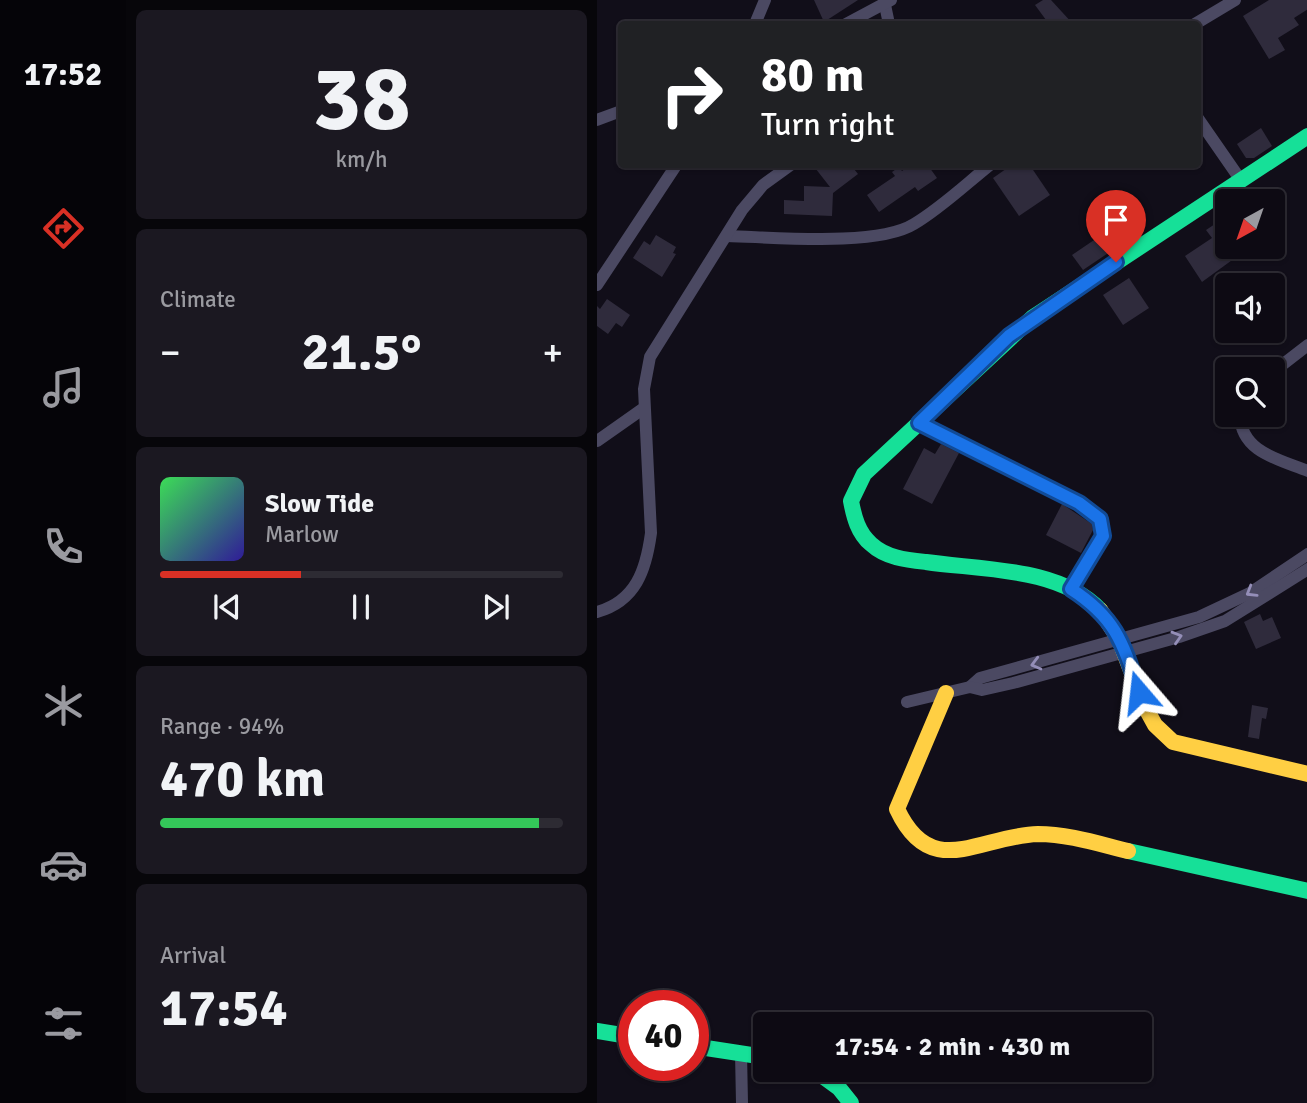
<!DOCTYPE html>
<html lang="en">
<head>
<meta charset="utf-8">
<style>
  :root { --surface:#0d0a13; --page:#1b1821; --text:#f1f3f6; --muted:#9a9aa0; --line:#2d2b33; --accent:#d93025 }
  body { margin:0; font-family:Signika,sans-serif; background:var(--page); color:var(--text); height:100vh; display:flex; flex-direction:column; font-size:26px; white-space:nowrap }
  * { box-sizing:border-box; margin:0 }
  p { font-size:23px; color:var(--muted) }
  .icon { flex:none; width:38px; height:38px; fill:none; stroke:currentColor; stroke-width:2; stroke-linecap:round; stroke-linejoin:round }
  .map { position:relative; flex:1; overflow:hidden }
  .panel { display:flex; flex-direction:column; gap:10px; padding:10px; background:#07060a; width:471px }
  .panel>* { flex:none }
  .banner { position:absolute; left:21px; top:21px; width:583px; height:147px; border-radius:7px; box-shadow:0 2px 5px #0004,0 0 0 2px var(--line); background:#202124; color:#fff; overflow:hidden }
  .needle { width:46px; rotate:220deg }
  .tools { position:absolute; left:618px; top:189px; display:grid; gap:14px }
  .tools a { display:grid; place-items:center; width:70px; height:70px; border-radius:7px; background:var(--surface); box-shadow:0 2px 5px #0004,0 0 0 2px var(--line); font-size:35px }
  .speed { position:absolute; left:21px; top:990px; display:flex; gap:14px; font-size:35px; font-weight:700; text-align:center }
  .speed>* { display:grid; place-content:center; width:91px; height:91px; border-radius:50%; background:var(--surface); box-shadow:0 2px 5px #0004,0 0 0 2px var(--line); line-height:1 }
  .speed .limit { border:10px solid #d22; background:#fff; color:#111 }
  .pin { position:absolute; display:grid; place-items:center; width:60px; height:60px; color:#fff; margin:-72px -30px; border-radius:50% 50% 50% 0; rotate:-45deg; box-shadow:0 0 7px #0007 }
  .pin .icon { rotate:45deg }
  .me { position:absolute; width:77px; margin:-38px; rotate:343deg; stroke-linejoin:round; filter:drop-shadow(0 0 5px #0008) }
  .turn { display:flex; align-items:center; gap:24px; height:147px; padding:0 28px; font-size:32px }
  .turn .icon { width:91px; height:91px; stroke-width:2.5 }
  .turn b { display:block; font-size:49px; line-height:60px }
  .big { font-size:52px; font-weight:700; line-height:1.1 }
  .panel .tile { flex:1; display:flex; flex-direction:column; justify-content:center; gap:10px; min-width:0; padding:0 24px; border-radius:10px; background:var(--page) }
  .panel .dial { align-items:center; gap:0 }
  .dial b { font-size:91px; line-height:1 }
  .song { display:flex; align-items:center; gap:21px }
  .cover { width:84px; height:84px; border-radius:10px; background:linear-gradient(135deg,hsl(130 70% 55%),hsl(250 70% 35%)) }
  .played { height:7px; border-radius:4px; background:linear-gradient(90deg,var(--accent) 35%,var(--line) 35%) }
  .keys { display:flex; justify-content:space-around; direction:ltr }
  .heat { display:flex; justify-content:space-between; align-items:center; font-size:38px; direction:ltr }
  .charge { height:10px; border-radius:5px; background:linear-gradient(90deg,#34c759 94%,var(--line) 0) }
  .trip { position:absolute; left:156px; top:1012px; width:399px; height:70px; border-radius:7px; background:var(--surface); box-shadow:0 2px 5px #0004,0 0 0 2px var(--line); font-weight:700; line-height:70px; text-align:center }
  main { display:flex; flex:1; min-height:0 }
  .menu { display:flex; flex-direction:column; width:126px; justify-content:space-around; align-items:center; background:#050408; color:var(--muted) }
  .menu .icon { width:49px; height:49px }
  .menu .active { color:var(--accent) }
  .menu b { font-size:32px; color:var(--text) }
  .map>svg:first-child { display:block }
</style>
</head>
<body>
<main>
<nav class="menu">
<b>17:52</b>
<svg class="icon active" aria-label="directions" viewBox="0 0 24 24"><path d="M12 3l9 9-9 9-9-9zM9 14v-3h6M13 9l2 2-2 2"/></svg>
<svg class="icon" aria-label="music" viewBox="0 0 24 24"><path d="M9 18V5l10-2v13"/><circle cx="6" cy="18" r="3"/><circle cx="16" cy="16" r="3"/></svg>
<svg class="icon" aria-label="phone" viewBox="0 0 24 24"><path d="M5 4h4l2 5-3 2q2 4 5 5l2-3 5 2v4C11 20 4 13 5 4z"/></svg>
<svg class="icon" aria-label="climate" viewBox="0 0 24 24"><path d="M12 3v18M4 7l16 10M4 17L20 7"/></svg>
<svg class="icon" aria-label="car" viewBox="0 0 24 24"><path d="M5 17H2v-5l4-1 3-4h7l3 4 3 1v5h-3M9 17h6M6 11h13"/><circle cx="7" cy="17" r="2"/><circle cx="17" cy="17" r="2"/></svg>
<svg class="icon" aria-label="filters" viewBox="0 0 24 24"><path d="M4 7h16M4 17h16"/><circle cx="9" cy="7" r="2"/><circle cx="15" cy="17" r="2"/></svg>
</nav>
<section class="panel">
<div class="tile dial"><b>38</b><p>km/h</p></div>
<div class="tile"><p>Climate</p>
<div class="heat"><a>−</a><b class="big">21.5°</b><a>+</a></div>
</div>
<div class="tile">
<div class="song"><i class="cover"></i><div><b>Slow Tide</b><p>Marlow</p></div></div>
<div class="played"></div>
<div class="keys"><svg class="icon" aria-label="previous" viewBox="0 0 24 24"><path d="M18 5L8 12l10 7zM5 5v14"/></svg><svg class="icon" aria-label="pause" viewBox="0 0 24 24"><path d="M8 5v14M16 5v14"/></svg><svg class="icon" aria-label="next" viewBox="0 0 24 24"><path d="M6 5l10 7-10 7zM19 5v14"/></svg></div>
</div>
<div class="tile"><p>Range · 94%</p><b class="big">470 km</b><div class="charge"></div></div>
<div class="tile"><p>Arrival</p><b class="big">17:54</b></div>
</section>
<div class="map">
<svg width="711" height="1103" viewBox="0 0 711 1103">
  <rect width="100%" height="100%" fill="#110e19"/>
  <g fill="#2f2b3c">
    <path d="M217,0H261L227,22Z"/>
    <path d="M446,0H454L476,24H452L438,5Z"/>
    <path d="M672,0H711V9L697,18L702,25L681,38L688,50L672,59L646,16Z"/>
    <path d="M664,128L675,146L657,158H649L640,144Z"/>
    <path d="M215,164H253L261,174L236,193L235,216L187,214V200L207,201V186L233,187Z"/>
    <path d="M315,164H330L340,178L321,191L318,187L282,212L270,195L298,176L295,172L302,167L305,171Z"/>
    <path d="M416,164H432L453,195L422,216L396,178Z"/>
    <path d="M630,216V247H653L605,282L588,256L615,238L609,230Z"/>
    <path d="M522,223L532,239L486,270L475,255Z"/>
    <path d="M59,235L79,247L76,253L79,254L65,277L36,258L47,241L53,245Z"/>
    <path d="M532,278L552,308L526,325L506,295Z"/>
    <path d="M10,299L33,315L25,327L19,323L11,334L0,326V306L3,309Z"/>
    <path d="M344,444L362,453L335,504L306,489L327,448L338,454Z"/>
    <path d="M465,504L495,524L496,530L484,553L449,535Z"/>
    <path d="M663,614L666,621L675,617L684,638L659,649L647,622Z"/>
    <path d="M655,705L671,708L669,719L665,718L662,739L651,737Z"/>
  </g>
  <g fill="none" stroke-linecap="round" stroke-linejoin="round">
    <g stroke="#4b4962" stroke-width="12">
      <path d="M287,0L292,24"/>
      <path d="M158,24L168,0"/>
      <path d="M249,24L294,0"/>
      <path d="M598,24L638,0"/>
      <path d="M600,117L643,179"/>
      <path d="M0,120L24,111"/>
      <path d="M130,236C176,237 280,247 317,224C344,208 369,184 394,164"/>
      <path d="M0,285L80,164"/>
      <path d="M676,372L711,345"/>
      <path d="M643,415C644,452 681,459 711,471"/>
      <path d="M322,423L482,503L503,519L506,536L474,589"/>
      <path d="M0,441L47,408"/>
      <path d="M0,612C39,601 49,570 54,533L47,389L53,357L145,210L166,185L195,164"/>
      <path d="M373,687L383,678L602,617L653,593L711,554"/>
      <path d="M310,702L373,687L385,690L416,683L582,637L628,621L711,569"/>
      <path d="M144,1053L145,1103"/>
    </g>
    <g stroke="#16e098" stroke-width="16">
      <path d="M503,610C462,567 384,570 329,562C310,560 289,558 274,544C261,533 257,517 254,501L267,474L435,318L711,136"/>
      <path d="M531,851L711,891"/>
      <path d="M0,1031L37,1037"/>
      <path d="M96,1046L168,1057"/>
      <path d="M216,1069L242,1088L254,1103"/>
    </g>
    <g stroke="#ffcf43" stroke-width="16">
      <path d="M503,610L522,639L547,705L558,725L576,742L711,774"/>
      <path d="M349,693L300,809C334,882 382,836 441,834C471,834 502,844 531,851"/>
    </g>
  </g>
  <defs><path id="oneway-chevron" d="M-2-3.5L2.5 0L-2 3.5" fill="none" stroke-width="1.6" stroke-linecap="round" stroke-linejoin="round" transform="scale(1.75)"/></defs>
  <g stroke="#948eb8">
    <use href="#oneway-chevron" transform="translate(654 592) rotate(149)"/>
    <use href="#oneway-chevron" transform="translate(580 637) rotate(-17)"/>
    <use href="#oneway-chevron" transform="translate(439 664) rotate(165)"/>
  </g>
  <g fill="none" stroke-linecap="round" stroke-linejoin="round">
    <defs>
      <path id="route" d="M519,262L412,336L322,423L482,503L503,519L506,536L474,589C519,618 526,643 542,692"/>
    </defs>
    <use href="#route" stroke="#114b97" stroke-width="18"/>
    <use href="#route" stroke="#1a73e8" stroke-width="12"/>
  </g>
</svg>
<div class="tools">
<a><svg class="needle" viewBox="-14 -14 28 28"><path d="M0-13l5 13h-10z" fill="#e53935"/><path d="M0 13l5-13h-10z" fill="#9a9aa0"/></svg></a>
<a><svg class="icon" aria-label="sound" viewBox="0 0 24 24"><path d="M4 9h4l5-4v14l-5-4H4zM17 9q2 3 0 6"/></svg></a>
<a><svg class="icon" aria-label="search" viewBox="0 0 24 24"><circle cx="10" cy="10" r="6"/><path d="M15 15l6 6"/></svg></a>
</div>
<div class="speed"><div class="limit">40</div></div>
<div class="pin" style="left:519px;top:262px;background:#d93025"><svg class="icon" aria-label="arrive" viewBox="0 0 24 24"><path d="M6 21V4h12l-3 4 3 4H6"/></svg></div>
<svg class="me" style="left:542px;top:692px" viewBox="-20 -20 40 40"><path d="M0-17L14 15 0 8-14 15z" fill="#1a73e8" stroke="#fff" stroke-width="4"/></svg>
<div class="trip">17:54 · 2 min · 430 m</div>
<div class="banner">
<div class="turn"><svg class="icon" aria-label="right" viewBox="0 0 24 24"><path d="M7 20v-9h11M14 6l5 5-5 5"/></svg><div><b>80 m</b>Turn right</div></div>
</div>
</div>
</main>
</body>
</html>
